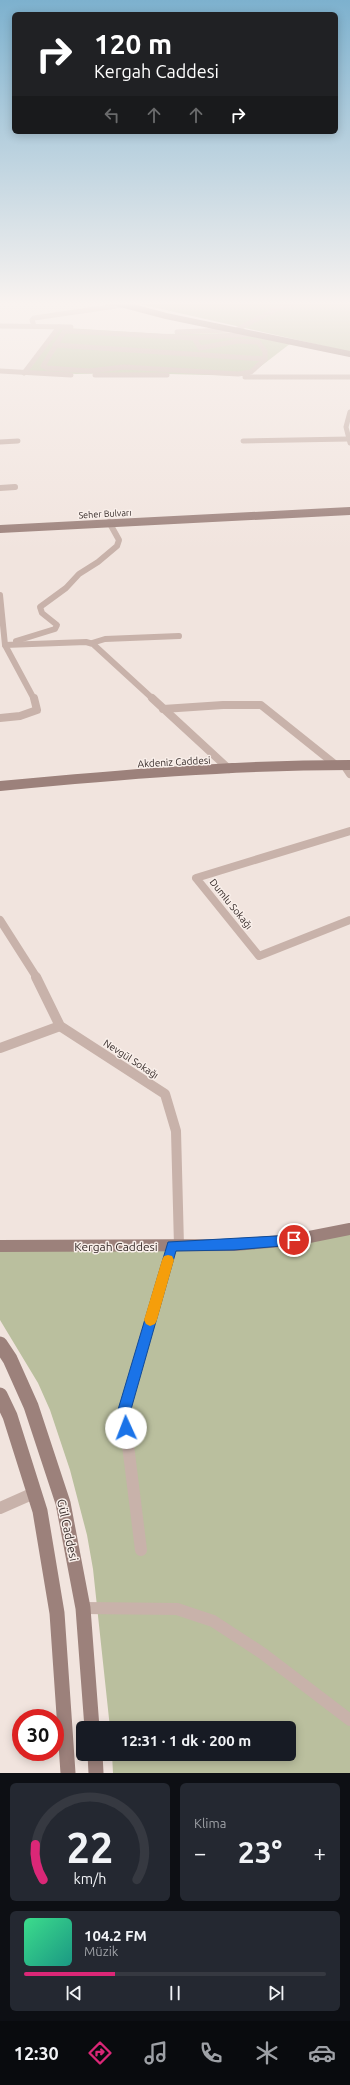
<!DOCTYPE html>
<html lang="tr">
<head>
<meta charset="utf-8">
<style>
  :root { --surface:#171b24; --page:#242831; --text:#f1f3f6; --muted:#9ea1a6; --line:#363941; --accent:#db2777 }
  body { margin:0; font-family:Ubuntu,sans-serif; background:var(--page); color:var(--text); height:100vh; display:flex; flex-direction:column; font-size:15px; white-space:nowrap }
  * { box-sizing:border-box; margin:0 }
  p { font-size:13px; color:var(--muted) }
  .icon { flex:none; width:22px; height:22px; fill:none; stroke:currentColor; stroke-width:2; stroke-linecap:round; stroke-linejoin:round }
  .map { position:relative; height:1773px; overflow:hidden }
  .details { display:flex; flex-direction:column; gap:10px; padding:10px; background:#0d0f14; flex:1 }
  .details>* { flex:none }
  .guide { position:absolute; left:12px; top:12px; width:326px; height:122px; border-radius:6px; box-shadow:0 2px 10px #0003; background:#202124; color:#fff; overflow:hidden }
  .speed { position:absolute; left:12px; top:1709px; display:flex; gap:8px; font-size:20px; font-weight:700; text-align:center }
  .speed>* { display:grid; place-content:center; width:52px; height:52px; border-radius:50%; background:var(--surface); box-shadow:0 2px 10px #0003; line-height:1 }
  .speed .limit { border:6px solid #d22; background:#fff; color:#111 }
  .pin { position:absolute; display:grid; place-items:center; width:34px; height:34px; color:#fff; margin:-17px; border:2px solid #fff; border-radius:50%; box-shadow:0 1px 4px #0007 }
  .me { position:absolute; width:44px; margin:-22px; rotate:358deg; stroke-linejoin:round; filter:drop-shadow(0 0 3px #0008) }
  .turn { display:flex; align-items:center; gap:14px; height:84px; padding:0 16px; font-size:18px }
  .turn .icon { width:52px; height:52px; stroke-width:2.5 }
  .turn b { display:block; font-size:28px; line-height:34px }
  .lanes { display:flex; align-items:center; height:38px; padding:0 16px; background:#0003; justify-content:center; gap:20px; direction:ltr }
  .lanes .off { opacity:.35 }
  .big { font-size:30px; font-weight:600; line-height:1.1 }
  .details .tile { flex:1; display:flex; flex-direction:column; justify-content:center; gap:6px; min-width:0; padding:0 14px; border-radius:6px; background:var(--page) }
  .details .dial { align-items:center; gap:0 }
  .dial svg { height:104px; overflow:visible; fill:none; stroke:var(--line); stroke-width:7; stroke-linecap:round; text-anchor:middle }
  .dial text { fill:var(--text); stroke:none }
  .song { display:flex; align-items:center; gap:12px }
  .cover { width:48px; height:48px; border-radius:6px; background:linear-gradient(135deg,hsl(150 70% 55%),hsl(170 70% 35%)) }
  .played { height:4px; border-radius:2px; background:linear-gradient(90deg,var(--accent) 30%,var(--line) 30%) }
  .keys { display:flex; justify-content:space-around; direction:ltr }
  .heat { display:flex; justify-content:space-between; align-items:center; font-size:22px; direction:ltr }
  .details .tiles { flex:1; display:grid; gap:10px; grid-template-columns:1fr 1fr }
  .tile:last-child { grid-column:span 2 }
  .trip { position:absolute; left:76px; top:1721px; width:220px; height:40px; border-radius:6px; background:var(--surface); box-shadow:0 2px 10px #0003; font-weight:600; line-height:40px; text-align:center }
  .menu { display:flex; height:64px; justify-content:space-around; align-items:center; background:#090b0e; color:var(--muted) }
  .menu .icon { width:28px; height:28px }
  .menu .selected { color:var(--accent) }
  .menu b { font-size:18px; color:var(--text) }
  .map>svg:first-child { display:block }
</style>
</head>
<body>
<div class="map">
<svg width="350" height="1773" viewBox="0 0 350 1773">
  <rect width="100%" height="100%" fill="#f1e4de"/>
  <g fill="#babf9e">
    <path d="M135,303H350V352Z"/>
    <path d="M67,328L162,334L241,333L291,343L248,376L129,373L76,374L28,371L59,329Z"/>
    <path d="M350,1230V1773H113L112,1754H289V1728H110L93,1569L87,1535L70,1470L50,1410L38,1383L0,1320V1244L153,1247Z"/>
  </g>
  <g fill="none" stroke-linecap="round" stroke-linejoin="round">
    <g stroke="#c8b2aa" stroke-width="5">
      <path d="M0,326L71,327"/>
      <path d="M34,326L32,320L34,318L123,305"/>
      <path d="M238,329L274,310L294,303"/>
      <path d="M67,331L194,338L200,348L238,341L258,342L265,351V359L251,372L238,374L124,367L89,371L47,368L43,366L64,332Z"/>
      <path d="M177,332L230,330"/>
      <path d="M194,338L252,334"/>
      <path d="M55,345L265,359"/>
      <path d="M0,371L71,375"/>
      <path d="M24,373L59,327"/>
      <path d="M95,375H167"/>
      <path d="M245,377H350"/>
      <path d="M350,412L346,427L350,443"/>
      <path d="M243,441L348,439"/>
      <path d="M0,442L18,441"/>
    </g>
    <g stroke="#c8b2aa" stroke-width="6">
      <path d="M0,488L15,487"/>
      <path d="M0,595L5,645L34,699"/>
      <path d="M16,641L55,629L57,625L42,613L40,607L66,588L79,574L98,562L117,546L119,540L109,522"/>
      <path d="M92,643L105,639L179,636"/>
      <path d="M5,645L86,642L93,644L153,699"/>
    </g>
    <g stroke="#c8b2aa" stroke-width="8">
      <path d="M152,698L229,769"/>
      <path d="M163,709L223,705H261L336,765"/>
      <path d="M0,718L20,716L37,710L34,698"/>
      <path d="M344,765L350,774"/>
      <path d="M350,831L196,878L259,956L350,920"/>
      <path d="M0,920L37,978"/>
    </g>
    <g stroke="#c8b2aa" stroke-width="10">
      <path d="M36,977L60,1026L165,1094L176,1131L179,1246"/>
      <path d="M0,1048L60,1026"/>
      <path d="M148,1329L172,1246"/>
    </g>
    <g stroke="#c8b2aa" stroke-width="12">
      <path d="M0,1508L34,1493"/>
      <path d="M141,1550L124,1413L148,1328"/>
      <path d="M83,1608L177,1609L213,1621L262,1653L350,1720"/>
    </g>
    <path stroke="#9c817b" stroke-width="6" d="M117,303L166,316L350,354"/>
    <path stroke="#9c817b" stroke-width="8" d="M0,529L350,511"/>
    <path stroke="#9c817b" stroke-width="10" d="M0,786C116,775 233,765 350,765"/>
    <path stroke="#9c817b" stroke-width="12" d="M0,1246L234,1245L294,1240L350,1229"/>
    <g stroke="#9c817b" stroke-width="15">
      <path d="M0,1344L10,1359L31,1406L63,1503L83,1608L92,1728"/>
      <path d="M0,1395L10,1416L40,1511L57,1613L68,1773"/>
      <path d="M95,1754L96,1773"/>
    </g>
  </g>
  <linearGradient id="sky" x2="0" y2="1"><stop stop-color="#7db1ce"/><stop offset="0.55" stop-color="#f9f3f0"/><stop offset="1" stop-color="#f9f3f0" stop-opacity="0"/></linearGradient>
  <rect width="350" height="551" fill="url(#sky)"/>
  <path fill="#1a73e8" stroke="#114b97" d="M294,1235L298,1237L300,1240L298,1244L294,1245L234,1250L176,1251L130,1413L132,1428L130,1433L126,1435L121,1433L117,1413L168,1242Z"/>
  <path fill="#f59e0b" d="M168,1255L172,1256L174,1260L157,1320L155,1324L150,1326L146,1324L144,1320L162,1260L164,1256Z"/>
  <g text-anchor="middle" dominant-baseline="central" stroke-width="3" stroke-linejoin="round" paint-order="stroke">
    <g font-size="9" fill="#362b29" stroke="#f9efea">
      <text transform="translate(105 514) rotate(-3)">Seher Bulvarı</text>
    </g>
    <g font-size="10" fill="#362b29" stroke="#f9efea">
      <text transform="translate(174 762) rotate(-3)">Akdeniz Caddesi</text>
      <text transform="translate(231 904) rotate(51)">Dumlu Sokağı</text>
      <text transform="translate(131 1059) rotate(33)">Nevgül Sokağı</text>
    </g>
    <g font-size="12" fill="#362b29" stroke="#f9efea">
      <text x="116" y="1246">Kergah Caddesi</text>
      <text transform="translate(68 1530) rotate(78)">Gül Caddesi</text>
    </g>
  </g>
</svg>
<div class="speed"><div class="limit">30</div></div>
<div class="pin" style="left:294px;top:1240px;background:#d93025"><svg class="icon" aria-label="arrive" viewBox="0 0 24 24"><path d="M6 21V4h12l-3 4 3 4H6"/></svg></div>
<svg class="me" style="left:126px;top:1428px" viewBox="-20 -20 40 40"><circle r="19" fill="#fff"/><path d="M0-13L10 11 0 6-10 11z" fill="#1a73e8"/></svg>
<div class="trip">12:31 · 1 dk · 200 m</div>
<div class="guide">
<div class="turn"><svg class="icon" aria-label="right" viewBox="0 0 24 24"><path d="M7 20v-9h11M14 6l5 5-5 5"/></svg><div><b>120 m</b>Kergah Caddesi</div></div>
<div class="lanes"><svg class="icon off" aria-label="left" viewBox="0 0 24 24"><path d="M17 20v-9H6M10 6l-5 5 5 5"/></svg><svg class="icon off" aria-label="ahead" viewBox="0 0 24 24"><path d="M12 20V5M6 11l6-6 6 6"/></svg><svg class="icon off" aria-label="ahead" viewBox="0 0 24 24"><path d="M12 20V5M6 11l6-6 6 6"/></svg><svg class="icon" aria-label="right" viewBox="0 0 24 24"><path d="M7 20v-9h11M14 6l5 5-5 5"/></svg></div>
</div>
</div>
<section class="details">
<div class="tiles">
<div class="tile dial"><svg viewBox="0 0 100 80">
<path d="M14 69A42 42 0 1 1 86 69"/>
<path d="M14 69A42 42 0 0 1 8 42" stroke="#db2777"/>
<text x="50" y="56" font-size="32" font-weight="700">22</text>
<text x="50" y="72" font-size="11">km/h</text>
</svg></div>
<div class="tile"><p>Klima</p>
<div class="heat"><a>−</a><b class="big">23°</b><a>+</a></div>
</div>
<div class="tile">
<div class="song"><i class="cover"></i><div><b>104.2 FM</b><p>Müzik</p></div></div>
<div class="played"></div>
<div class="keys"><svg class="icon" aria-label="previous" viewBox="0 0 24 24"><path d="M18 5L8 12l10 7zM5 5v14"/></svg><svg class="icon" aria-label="pause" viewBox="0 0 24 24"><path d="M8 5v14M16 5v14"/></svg><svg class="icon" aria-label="next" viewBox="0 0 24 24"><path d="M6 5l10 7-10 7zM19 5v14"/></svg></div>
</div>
</div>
</section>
<nav class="menu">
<b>12:30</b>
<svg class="icon selected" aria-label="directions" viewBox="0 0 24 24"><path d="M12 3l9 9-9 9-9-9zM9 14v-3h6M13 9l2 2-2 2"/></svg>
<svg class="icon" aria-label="music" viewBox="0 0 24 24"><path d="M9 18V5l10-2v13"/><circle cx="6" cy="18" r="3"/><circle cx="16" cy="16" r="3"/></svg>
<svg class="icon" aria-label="phone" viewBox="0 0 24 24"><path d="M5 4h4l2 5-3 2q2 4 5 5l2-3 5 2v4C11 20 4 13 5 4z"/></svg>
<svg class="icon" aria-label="climate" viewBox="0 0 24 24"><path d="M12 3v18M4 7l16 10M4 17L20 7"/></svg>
<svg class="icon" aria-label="car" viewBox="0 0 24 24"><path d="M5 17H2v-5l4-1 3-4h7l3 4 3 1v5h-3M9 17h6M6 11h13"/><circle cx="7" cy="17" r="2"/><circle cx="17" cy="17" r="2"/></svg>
</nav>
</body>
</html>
